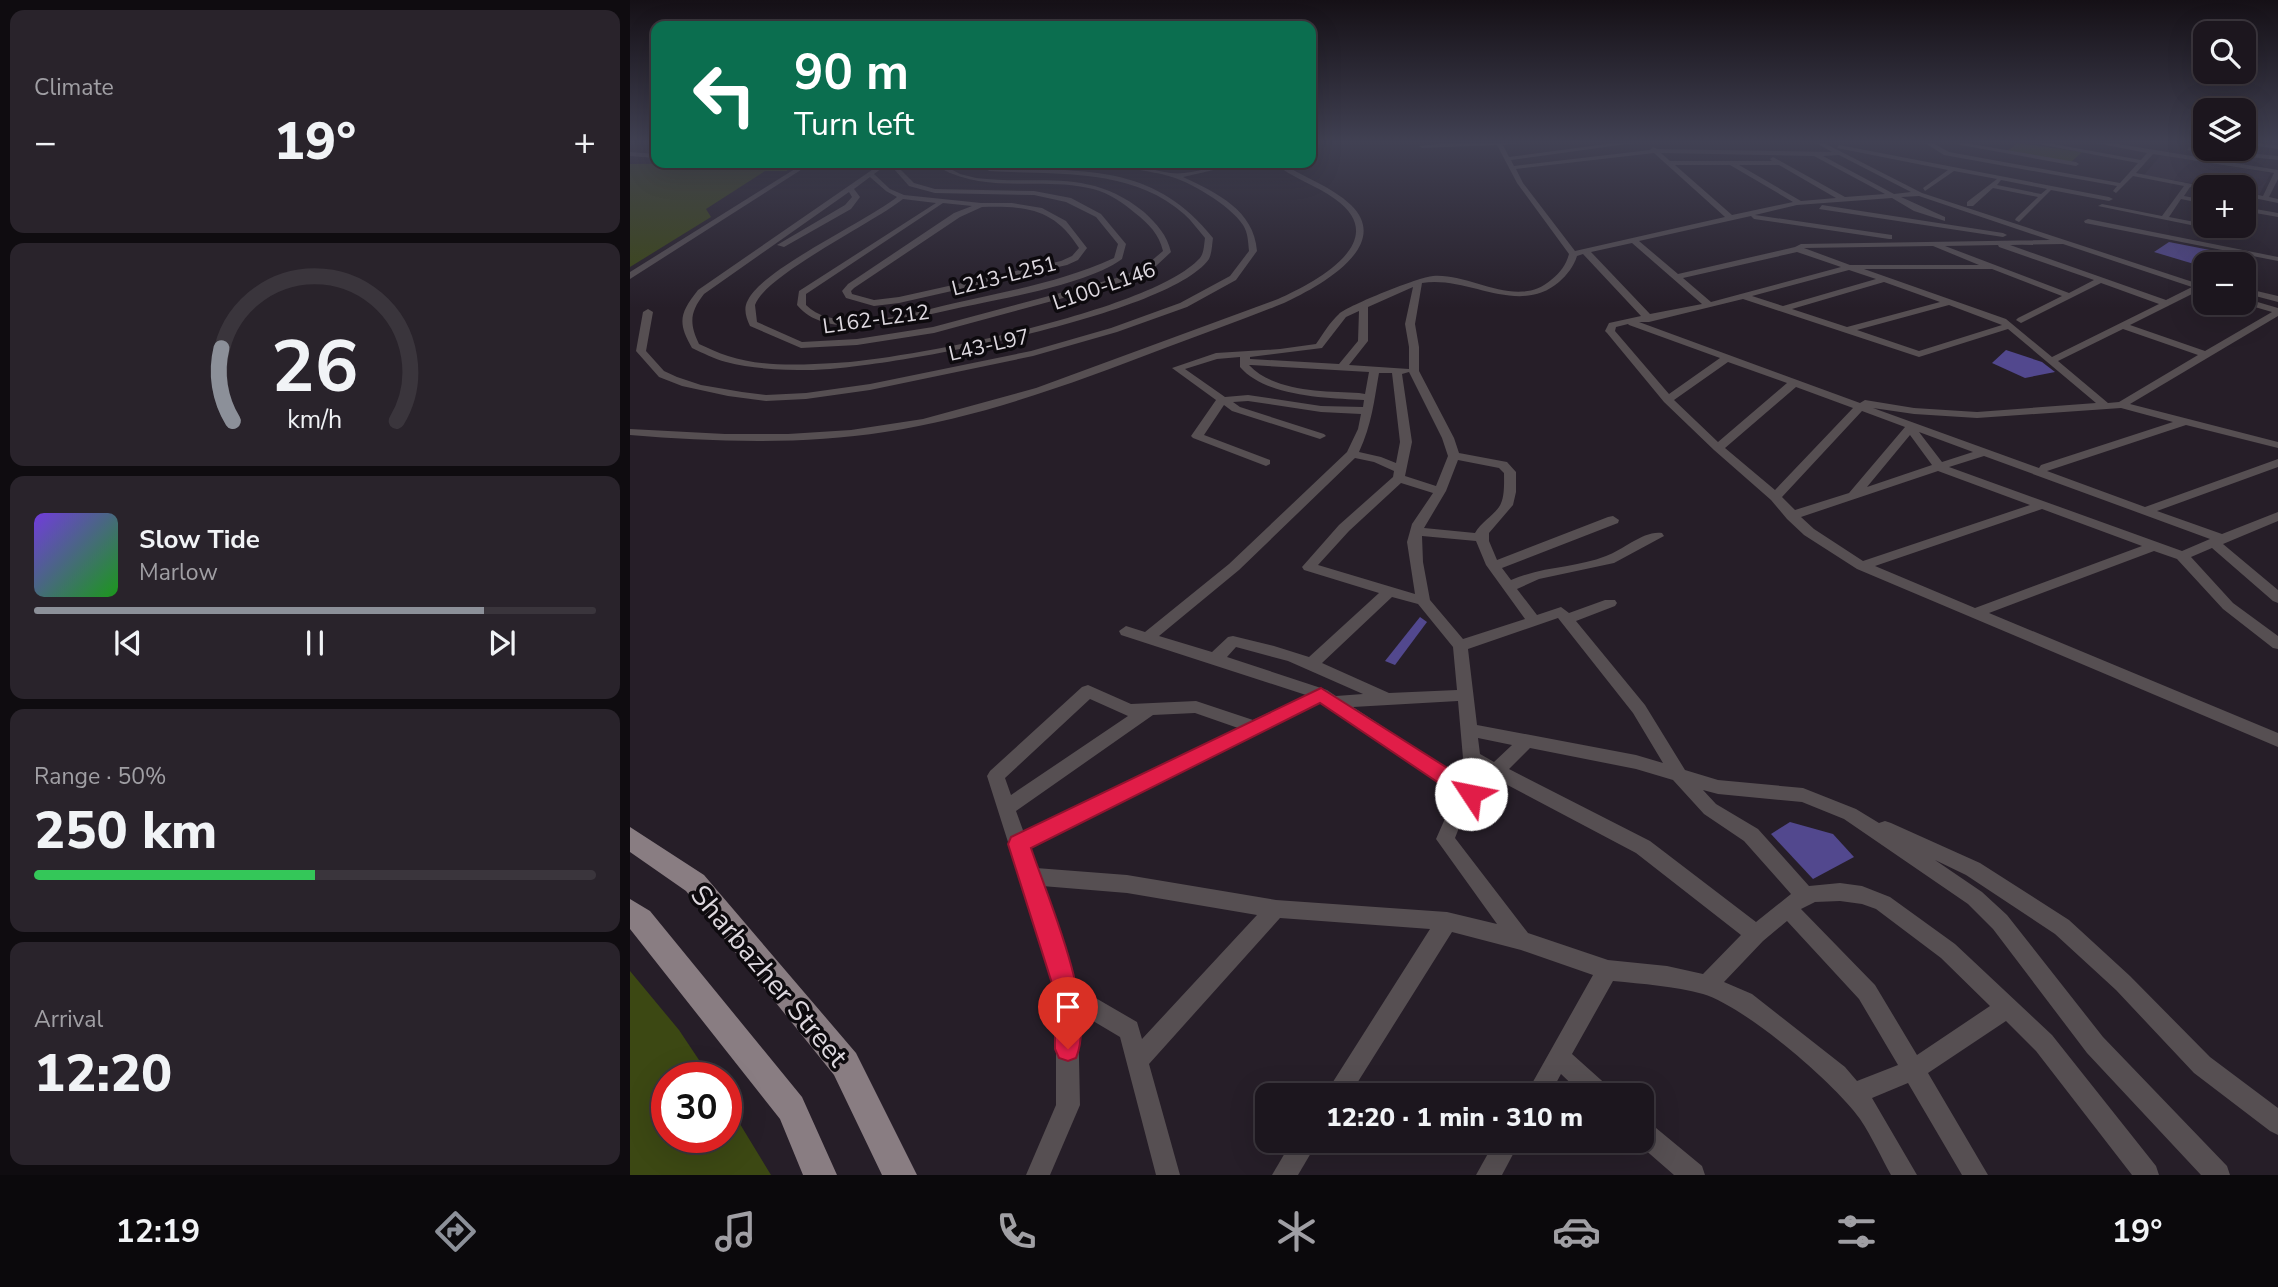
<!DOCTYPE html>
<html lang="en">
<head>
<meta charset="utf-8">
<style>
  :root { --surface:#1c161e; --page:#29232b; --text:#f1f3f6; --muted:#a09fa4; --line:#3a353c; --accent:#8c9099 }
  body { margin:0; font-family:"Nunito Sans",sans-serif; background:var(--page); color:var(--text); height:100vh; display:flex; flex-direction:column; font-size:26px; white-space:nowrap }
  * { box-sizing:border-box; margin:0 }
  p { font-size:23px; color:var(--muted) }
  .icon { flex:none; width:38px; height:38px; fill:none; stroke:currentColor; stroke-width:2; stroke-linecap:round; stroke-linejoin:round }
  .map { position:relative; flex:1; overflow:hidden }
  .drawer { display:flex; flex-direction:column; gap:10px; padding:10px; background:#0f0c10; width:630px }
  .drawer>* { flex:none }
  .hud { position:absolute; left:21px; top:21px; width:665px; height:147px; border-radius:14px; box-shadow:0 7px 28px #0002,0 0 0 2px var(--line); background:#0b6e4f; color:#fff; overflow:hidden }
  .controls { position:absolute; left:1563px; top:21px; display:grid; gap:14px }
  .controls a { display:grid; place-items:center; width:63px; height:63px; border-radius:14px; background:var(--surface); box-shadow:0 7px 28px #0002,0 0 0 2px var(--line); font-size:35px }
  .speed { position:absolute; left:21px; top:1062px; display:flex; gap:14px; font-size:35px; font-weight:700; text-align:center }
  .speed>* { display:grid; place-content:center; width:91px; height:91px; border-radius:50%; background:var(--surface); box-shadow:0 7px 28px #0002,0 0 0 2px var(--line); line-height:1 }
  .speed .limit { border:10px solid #d22; background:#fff; color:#111 }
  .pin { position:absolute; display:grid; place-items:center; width:60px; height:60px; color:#fff; margin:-72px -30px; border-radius:50% 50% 50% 0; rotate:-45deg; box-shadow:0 0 7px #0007 }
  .pin .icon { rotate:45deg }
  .me { position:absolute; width:77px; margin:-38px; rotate:304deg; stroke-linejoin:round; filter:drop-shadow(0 0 5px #0008) }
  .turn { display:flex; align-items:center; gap:24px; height:147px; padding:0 28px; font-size:32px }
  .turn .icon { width:91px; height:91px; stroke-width:2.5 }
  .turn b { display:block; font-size:49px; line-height:60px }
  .big { font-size:52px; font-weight:800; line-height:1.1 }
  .drawer .widget { flex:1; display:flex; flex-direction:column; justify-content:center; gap:10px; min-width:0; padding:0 24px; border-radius:14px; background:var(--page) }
  .drawer .dial { align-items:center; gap:0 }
  .dial svg { height:182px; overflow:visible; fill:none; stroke:var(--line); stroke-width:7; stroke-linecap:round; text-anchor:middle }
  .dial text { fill:var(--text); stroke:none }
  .song { display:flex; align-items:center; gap:21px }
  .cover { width:84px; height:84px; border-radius:10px; background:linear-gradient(135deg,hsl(260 70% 55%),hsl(120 70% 35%)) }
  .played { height:7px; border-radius:4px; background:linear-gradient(90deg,var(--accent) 80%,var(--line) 80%) }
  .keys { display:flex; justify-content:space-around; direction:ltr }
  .heat { display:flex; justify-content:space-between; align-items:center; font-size:38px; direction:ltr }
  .charge { height:10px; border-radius:5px; background:linear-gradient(90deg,#34c759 50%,var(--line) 0) }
  .trip { position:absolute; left:625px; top:1083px; width:399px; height:70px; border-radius:14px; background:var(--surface); box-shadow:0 7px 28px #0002,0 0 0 2px var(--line); font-weight:800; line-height:70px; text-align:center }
  .menu { display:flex; height:112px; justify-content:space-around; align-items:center; background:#0b090c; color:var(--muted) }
  .menu .icon { width:49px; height:49px }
  .menu .on { color:var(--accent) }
  .menu b { font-size:32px; color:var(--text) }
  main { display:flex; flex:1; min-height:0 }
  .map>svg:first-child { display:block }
</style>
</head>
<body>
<main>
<section class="drawer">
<div class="widget"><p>Climate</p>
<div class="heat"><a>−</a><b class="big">19°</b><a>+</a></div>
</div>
<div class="widget dial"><svg viewBox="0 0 100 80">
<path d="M14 69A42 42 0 1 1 86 69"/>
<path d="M14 69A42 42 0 0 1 9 37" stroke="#8c9099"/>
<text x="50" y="56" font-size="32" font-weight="700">26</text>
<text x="50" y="72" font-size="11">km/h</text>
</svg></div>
<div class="widget">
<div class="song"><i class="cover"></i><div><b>Slow Tide</b><p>Marlow</p></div></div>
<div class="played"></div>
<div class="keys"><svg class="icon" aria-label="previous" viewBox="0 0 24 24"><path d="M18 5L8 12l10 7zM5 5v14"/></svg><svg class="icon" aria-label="pause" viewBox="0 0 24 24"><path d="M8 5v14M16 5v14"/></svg><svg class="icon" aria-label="next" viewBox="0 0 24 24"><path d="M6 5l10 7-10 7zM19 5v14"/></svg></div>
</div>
<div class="widget"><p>Range · 50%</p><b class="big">250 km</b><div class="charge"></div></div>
<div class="widget"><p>Arrival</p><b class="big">12:20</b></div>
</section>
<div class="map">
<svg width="1648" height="1175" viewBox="0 0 1648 1175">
  <rect width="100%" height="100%" fill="#261e28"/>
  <path fill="#322836" d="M1531,155L1641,173L1629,195L1614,193V187H1583L1514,175Z"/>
  <g fill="#3c4813">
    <path d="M1387,143L1452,152L1441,162L1377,151Z"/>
    <path d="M147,163L158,167L157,171H135L76,209L81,217L0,267V164Z"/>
    <path d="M0,971L49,1030L81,1078H37V1138H96V1101L141,1175H0Z"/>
  </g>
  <g fill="#52488e">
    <path d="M1539,242L1580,250L1585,252L1564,264L1524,252Z"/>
    <path d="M1376,350L1412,362L1425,372L1395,378L1362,363Z"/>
    <path d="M790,617L797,622L765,665L755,661Z"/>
    <path d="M1160,822L1203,834L1224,857L1183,879L1141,834Z"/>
  </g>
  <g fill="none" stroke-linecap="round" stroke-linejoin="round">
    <g fill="#564f52" fill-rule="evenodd">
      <path d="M888,143L873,145L879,157L984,143H1004L881,160L884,166L1020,150L1023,147L1027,149L1202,152L1186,143H1194L1292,193L1575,286V292L1570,290L1500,325L1575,351L1642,312L1611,303H1614V298L1648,308V316L1500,404L1648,442V448L1556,425L1417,471L1515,507L1648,459V467L1527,511L1592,534L1648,512V521L1593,544L1648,590V603L1643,601L1582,548L1561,557L1603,603L1648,636V649L1643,648L1593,609L1547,559L1524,551L1359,613L1648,733V747L1227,569L1174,535L1157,519L1141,500L1084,450L1034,402L977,333L975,331L979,323L1011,316L953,254L947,256C944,266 937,275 929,282C888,317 838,275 792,283L785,324L789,347V371L824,438L829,453L877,462L886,472V492L883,505L859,533V541L867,560L978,517L983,516L989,520L988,523L872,568L881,580C913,566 946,568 976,556C993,550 1014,530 1032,533L1034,536L984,563L909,579L887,589L907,615L931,607L939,613L975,600H985L987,603L985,606L946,621L1015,705L1055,770L1088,780L1173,788L1226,809L1249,823L1255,821L1261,823L1350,863L1439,920L1500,976L1580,1057L1648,1108V1135L1640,1131L1564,1073L1486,990L1425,934L1336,875L1305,860L1352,892L1377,915L1473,1037L1597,1166L1600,1175H1571L1457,1053L1363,929L1338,904L1214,819L1172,802L1088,794L1073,790L1086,804L1128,829L1179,886L1210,883L1232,886L1260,897L1325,944L1422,1035L1526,1166L1529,1175H1502L1406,1051L1376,1021L1298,1073L1358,1175H1332L1278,1083L1242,1098L1287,1175H1261C1251,1157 1242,1137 1230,1119C1205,1083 1114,1006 1073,994C1044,986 1013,984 983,981L942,1054L980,1088L983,1096H954L931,1074L919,1096H895L963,975L891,950L822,932L719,1096H694L800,929L650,918L519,1064L550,1175H526L490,1037L448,1012L450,1105L420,1175H396L426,1105V993L357,776L360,771L452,687L458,685L501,704L566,701L623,720L676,695L491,635L489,631L496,626L515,632L599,564L717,452L728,429L731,414L691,412L618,401L603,402L610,407L694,434L696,436L690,439L602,411L594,405L574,435L640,460V464L636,466L563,438L561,436L586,400L542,368L586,353L650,349L686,344C693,334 700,322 709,314C719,305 789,277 803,276C842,273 886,310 921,280C930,273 936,265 939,254L887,183L867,145L792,148L789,146L817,143ZM1024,153L1095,217L945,251L893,183L886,169ZM1031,153L1184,156L1255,194L1215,197L1143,157L1140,159L1142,161H1040ZM1209,155L1281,192L1264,194L1193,156ZM1045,165H1100L1163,202L1102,215ZM1109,165H1149L1206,198L1171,201ZM1289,196L1420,240L1171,244L1165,247L1048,274L1009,241L1121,216L1124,219L1259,239H1262V235L1125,215L1167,205L1262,198L1284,211L1315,221V217L1271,197ZM1002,243L1072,304L1020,314L961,252ZM1433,244L1562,287L1536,300L1380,245ZM1368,245L1369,247L1464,280L1439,293L1315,246ZM1303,246L1349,265H1220L1174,248ZM1167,252L1211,267L1081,302L1053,278ZM1234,269H1362L1432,296L1388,318L1386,320L1391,323L1471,283L1529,304L1422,357L1376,319ZM1219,270L1246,279L1153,306L1122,296ZM1254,282L1310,302L1217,327L1162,309ZM783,287L775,324L779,347V369L719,365L738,341V307ZM1113,299L1289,357L1378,329L1466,403L1347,412L1284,408L1235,400L1230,403L1009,322H1019ZM1319,305L1372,325L1289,351L1227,330ZM729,311L728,341L709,364L620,359V357L692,348L716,317ZM998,324L999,325L1090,358L1039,394L985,331L986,327ZM1493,329L1568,355L1489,402L1478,403L1428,361ZM610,357V367C636,397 697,398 734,400L733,407L691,406L618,395L595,397L555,369L587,359ZM1098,362L1157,383L1088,442L1044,400ZM619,365H621L739,372L735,394L729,393C695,391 644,392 619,365ZM779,372L812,438L818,456L806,486L775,476L782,442L772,374ZM749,373H762L770,442L766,463L751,457L729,452C742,424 744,401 749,373ZM1166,387L1223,408L1145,490L1095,448ZM1243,408L1284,414L1347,418L1491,408L1543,422L1411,465L1409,468ZM1232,411L1275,427L1219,493L1165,510L1152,497ZM1289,432L1343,452L1312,462ZM1280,435L1302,465L1237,487ZM1354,456L1580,539L1552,551L1319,467ZM725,458L744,462L764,471L763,477L709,525L672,567L674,570L749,593L679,657L644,646L603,636L598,637L582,652L529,636L609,570ZM828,460L869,468L874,473C874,484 875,498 869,507C862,517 851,522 845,533L794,528L816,491ZM1308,471L1400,505L1233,561L1184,529L1171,517ZM771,483L803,493L782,524L777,542L785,594L688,565L719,531ZM1412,509L1512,546L1345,608L1245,566ZM792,536L846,541L856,565L895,619L833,639L800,600L793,562ZM762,597L788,604L823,647L827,690L759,693L692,663ZM928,618L1003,713L1033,763L1006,755L847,725L838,649ZM606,647L658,661L733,694L706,696L697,690L597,657ZM460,699L498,716L381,795L375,778ZM690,701L830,796L821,805L806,839L867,924L817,912L646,900L497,875L406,868L399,848ZM828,701L833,758V779L723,707ZM565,713L608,728L394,833L386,811L523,715ZM848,738L882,745L864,762L850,754ZM900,748L1006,769L1043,780L1074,814L1114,841L1161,894L1126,922L1020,841L879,769ZM868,780L1006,853L1111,935L1073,974L1037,966L978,960L898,933L825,838L834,815ZM412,886L497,893L627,915L512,1039L507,1022L445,986ZM1210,901L1232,904L1246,909L1311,958L1360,1006L1287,1055L1245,985L1171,909L1185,902ZM1157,921L1229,999L1268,1065L1227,1081L1215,1067L1122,994L1094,982L1133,941Z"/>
      <path d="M1295,143H1303L1319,152L1490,183L1508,163L1403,143H1418L1511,160L1517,153L1466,143H1482L1648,170V179L1639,197L1648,199V203L1614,196V192L1633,196L1644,173L1523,154L1506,173L1577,187L1575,190L1560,187L1554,196L1575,200V204L1551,199L1539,217L1575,224V226L1598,228L1599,230L1595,232L1468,206L1472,204L1532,216L1554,186L1503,176L1486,193L1483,191L1487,186L1314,155Z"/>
      <path d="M1335,143L1446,162L1449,164L1446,166L1325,144Z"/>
      <path d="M1617,143L1648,145V149L1620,145Z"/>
      <path d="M1209,145L1479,197L1483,199L1479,201L1421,190L1389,222L1385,220L1386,218L1408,197L1363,188L1343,206H1337V202L1367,179L1324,171L1295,191L1293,188L1318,170L1207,148ZM1371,180L1417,189L1411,194L1367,185Z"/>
      <path d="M1559,147L1648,156V160L1557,150Z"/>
      <path d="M0,152L26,154V158L0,156Z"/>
      <path d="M203,163L177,166L0,279V272L168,167L165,166V164Z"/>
      <path d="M252,163H259L244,174L260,189L274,195L351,203H382L412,208L436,221L457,248L448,260L437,265L269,303L244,306L216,298L212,291L218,284L324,213L342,206L313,203L176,294V305C188,317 203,319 220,320C255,322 291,311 325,303C380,291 433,281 484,258L488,244L466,217L436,202L404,195L305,193L279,186L264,169L268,163H274L270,169L284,183L305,189L404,191L441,198L471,214L496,244L492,259C457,285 369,299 324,309C291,316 258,326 225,326C203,326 181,322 167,305L169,291L306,203L273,199C243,223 135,275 125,305L127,322L172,342L227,339L303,327L494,276L520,262L533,251C529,234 519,224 505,213C493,203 479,193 463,189C412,176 359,195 310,168L309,163H315V166L330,174L346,178C411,186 458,167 514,212C527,224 537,235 541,252L526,266L500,280L304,333L227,345L171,348L120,326C116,318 113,308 118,300C134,268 234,223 267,197L256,191L240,177L224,189L230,197L221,209L154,247L147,245L215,205L222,197L219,192L74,294C60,312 59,323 69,344C79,348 88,353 98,356C131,367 171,365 205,363C279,359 522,311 570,258C574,253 574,245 575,238C568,230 562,221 554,214C502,167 424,175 359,171L348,163H355L361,167C450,173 521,160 583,238C582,244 582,253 579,259C539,316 253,369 180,370C152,370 123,369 96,362C84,359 73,353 62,348C47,322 50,313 68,290ZM352,207C396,206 424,208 449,248L442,256L431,261L269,297L244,300L222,294L221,291L224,288L330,217Z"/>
      <path d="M488,163C510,162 532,176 554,173C574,171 593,163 614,163L553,177C587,193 624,210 627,251L606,280L557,307L487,332L403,356L240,390L176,399L136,401L98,396L52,386L29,377L6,351L13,312L18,309L23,312L16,351L34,371L47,377L71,385L112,392L136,395L176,393L240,384L401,351L481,328L550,303L600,276L619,251C618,241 618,233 613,225C600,205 558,180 535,175C520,171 502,170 488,163Z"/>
      <path d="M644,163H651C673,177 701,186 721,205C764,247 686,288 654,303C615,319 575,333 535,348C444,383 352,417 255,432C171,445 85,442 0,435V429L95,434H158L221,430L293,419L406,388L648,299C684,283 764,241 705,199C686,185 662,178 644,163Z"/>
      <path d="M1192,205L1373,233L1377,235L1373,237L1189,209Z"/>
      <path d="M1614,207L1648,213V217L1614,211Z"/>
      <path d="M1458,219L1648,257V261L1455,223L1454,221Z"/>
      <path d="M1614,288L1648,296V302L1614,293Z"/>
      <path d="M1012,1119L1020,1123L1072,1166L1075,1175H1044L1005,1141H1012Z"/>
      <path d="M662,1141H688L668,1175H642Z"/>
      <path d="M865,1141H890L872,1175H846Z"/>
    </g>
    <g fill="#897d82" fill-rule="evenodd">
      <path d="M0,827L74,875L226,1053L287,1175H252L204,1075L56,891L0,852Z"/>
      <path d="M0,899L20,911L172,1097L207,1175H173L150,1119L0,929Z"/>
    </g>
  </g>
  <linearGradient id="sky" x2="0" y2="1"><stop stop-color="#151016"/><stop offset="0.46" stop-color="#414153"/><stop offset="1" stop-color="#414153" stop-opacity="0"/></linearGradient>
  <rect width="1648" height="308" fill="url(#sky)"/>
  <path fill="#e11d48" stroke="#92132f" stroke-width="2" d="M691,688L849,788L851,794L849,800H834L690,703L401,848C418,899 467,1008 446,1058L438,1061L429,1058L425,1049V993L378,844L381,837Z"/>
  <g text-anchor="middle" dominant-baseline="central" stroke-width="7" stroke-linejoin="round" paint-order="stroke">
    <g font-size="21" fill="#ddd8df" stroke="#0d0a0e">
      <text transform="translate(374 276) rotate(-14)">L213-L251</text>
      <text transform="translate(474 286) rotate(-19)">L100-L146</text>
      <text transform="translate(246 319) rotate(-8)">L162-L212</text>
      <text transform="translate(359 345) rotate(-13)">L43-L97</text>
    </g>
    <g font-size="28" fill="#ddd8df" stroke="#0d0a0e">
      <text transform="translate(139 976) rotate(50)">Sharbazher Street</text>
    </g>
  </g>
</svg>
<div class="controls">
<a><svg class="icon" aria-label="search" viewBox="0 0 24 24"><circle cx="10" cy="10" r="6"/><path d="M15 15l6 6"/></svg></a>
<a><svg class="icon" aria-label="layers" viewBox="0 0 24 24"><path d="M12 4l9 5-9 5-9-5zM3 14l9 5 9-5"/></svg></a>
<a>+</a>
<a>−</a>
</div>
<div class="speed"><div class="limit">30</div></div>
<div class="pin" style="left:438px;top:1049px;background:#d93025"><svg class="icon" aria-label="arrive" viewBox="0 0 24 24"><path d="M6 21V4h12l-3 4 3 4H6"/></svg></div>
<svg class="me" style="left:841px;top:794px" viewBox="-20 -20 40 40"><circle r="19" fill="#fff"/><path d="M0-13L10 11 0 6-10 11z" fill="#e11d48"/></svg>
<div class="trip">12:20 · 1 min · 310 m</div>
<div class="hud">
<div class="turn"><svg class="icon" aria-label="left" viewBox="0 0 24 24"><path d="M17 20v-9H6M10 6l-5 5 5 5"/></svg><div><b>90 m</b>Turn left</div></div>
</div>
</div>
</main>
<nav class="menu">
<b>12:19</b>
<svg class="icon on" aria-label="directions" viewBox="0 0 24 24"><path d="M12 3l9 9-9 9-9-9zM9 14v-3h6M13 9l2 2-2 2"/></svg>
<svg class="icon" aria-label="music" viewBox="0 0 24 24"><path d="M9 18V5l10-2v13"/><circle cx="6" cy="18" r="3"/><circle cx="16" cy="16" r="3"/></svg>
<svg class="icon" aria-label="phone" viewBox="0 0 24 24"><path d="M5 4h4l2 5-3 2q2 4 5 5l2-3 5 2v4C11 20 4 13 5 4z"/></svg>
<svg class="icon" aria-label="climate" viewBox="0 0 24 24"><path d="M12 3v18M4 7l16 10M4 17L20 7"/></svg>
<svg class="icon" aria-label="car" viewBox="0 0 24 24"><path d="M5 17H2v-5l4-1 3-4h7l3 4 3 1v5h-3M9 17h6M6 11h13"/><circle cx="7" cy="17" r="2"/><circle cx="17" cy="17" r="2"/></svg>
<svg class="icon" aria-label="filters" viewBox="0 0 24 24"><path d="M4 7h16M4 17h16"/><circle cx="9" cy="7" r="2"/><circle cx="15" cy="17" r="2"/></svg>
<b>19°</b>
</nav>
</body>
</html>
